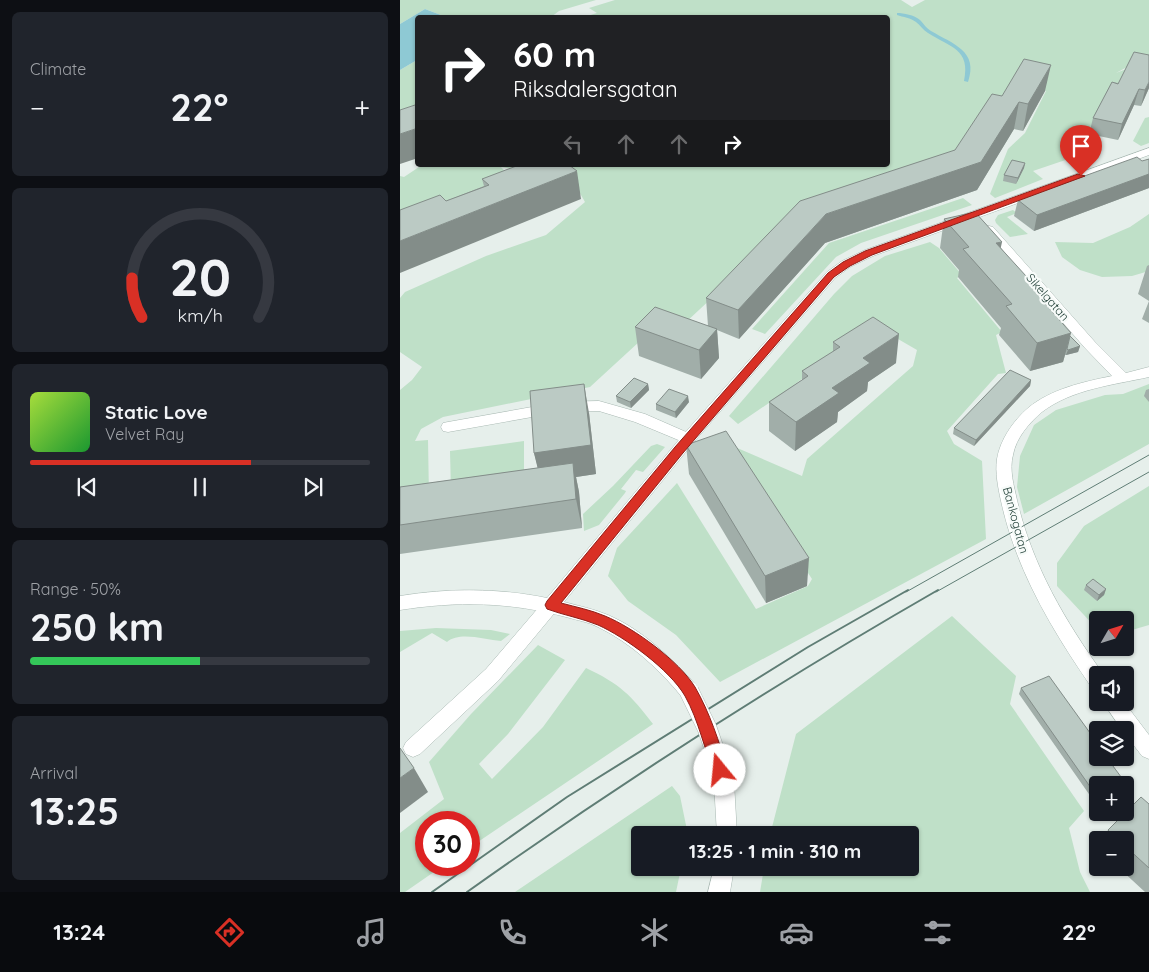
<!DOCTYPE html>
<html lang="en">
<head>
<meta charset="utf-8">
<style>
  :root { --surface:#171b24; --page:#20242c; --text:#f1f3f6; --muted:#9ea1a6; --line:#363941; --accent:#d93025 }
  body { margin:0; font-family:Quicksand,sans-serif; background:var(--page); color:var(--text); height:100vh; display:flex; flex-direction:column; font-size:19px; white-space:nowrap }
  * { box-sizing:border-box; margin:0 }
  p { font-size:16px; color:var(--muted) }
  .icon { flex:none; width:28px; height:28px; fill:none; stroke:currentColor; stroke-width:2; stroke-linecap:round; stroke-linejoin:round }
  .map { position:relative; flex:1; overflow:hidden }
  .panel { display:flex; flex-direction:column; gap:12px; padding:12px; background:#0d0f14; width:400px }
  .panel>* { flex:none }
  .hud { position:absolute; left:15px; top:15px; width:475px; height:152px; border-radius:5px; box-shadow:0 1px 4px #0004; background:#202124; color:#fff; overflow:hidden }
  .needle { width:32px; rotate:51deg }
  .controls { position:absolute; left:689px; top:611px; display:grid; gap:10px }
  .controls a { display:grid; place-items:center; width:45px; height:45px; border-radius:5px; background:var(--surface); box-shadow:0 1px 4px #0004; font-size:25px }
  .speed { position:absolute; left:15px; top:811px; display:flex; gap:10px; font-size:25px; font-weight:700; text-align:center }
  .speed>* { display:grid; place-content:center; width:65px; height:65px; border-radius:50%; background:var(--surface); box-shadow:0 1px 4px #0004; line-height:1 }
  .speed .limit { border:8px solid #d22; background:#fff; color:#111 }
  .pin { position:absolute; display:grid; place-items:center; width:42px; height:42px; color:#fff; margin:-51px -21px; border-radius:50% 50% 50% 0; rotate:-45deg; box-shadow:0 0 5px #0007 }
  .pin .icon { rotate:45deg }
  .me { position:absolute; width:55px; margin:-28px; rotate:343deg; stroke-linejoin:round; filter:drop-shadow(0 0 4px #0008) }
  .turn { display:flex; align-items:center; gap:18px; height:105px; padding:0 15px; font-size:22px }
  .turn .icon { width:65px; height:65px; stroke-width:2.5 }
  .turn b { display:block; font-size:35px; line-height:42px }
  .lanes { display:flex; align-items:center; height:48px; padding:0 15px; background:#0003; justify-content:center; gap:25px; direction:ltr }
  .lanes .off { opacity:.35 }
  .big { font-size:38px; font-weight:800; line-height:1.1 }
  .panel .tile { flex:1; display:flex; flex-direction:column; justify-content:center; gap:8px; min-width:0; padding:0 18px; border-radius:8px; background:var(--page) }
  .panel .dial { align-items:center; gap:0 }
  .dial svg { height:130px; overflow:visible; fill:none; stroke:var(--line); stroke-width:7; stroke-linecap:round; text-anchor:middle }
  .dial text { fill:var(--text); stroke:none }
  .song { display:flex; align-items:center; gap:15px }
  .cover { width:60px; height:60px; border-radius:8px; background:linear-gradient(135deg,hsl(80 70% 55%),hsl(130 70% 35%)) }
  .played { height:5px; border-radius:2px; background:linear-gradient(90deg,var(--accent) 65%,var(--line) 65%) }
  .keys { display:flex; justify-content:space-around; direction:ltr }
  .heat { display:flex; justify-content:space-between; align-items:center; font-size:28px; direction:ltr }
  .charge { height:8px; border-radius:4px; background:linear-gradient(90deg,#34c759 50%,var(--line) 0) }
  .trip { position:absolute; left:231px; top:826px; width:288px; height:50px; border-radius:5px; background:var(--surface); box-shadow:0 1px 4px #0004; font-weight:800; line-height:50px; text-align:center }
  .menu { display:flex; height:80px; justify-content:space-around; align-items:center; background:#090b0e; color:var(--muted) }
  .menu .icon { width:35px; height:35px }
  .menu .selected { color:var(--accent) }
  .menu b { font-size:22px; color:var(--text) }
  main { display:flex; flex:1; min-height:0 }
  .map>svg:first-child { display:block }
</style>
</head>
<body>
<main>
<section class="panel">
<div class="tile"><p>Climate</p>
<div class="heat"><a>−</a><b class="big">22°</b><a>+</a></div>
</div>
<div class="tile dial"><svg viewBox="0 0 100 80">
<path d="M14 69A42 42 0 1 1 86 69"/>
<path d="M14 69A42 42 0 0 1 8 45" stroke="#d93025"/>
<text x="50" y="56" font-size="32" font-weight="700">20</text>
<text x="50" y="72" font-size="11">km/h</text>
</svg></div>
<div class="tile">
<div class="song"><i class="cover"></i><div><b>Static Love</b><p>Velvet Ray</p></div></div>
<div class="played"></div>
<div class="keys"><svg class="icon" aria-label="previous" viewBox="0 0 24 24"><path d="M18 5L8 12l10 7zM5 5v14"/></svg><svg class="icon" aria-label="pause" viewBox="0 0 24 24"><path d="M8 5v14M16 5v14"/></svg><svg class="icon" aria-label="next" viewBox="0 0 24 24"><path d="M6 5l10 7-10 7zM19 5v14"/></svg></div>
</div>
<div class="tile"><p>Range · 50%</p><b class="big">250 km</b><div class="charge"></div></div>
<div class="tile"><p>Arrival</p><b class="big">13:25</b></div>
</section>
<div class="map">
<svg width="749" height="892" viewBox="0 0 749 892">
  <rect width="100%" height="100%" fill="#e6efeb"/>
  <g fill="#bfe0c8">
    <path d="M0,0H196L159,11L151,17H46L25,9L0,24Z"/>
    <path d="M215,0H501L512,7L525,0H749V69L729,66L716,73L729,68L713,99L707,98L687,133L689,152L633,171L643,179L595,198L590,194L608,149L625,133L646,91L619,85L550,176L391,224L284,324L252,330L190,387L43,417L21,429L15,441L28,440L29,497L0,502V390L12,380L22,367L0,352V298L5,292L86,256L146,235L185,202L177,188L126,171L101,167L114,181L0,225V176L4,177L22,165H488V18L184,17L197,13L189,8Z"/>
    <path d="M17,60V108L0,114V70Z"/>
    <path d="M749,117V143L741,146L733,141L745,118Z"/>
    <path d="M563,198L572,205L461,243L436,257L365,334L352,329L429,243Z"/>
    <path d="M613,210L617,213L607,217L628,234L610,237L596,223L595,220L598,215Z"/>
    <path d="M749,214V271L732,276L702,277L680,270L662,257L655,242L693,243L730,227Z"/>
    <path d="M530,242L539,248L562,275L557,278L602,332L596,335L606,373L598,374L547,431L554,444L582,461L586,539L320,682L276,635L228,601L208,576L217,548L277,483L356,609L408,586L412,579L321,441L402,476L407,459L513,366L517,350L498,339L461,333L385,392L338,424L329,416L434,294L452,276L485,256Z"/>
    <path d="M749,384V444L624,514L617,487L620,456L634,425L656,410L705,395L723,394Z"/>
    <path d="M124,441V478L51,491L50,451Z"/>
    <path d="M257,444L265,447L243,472L236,470L221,489L226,491L225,493L199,525L184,531L183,514L213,486L251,446Z"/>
    <path d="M749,486V625L725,632V620H698L697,629L657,586V563L684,526Z"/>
    <path d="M552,616L616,676L610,704L684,811L669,828L680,872L690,892H360L364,868H510V835H370L396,734Z"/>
    <path d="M36,628L91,630L110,634L101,641C85,640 60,631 47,642L32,633L0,652V631Z"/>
    <path d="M138,645L165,660L108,734L79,764L92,779L143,727L186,668C220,684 231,695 253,724L69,848V822H26V865H44L5,892H0V833L44,799L29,762L71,714Z"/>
    <path d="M272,786L280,796L288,835H240V868H281L276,892H115Z"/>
  </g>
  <path fill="#8ec9d4" d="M25,9L46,17L18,18L17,60L0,70V24Z"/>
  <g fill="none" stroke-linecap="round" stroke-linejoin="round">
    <path fill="#8ec9d4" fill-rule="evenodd" d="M497,13C504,13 514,15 520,20C524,24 526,28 531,31C553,44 579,51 568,82L564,81C571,49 550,47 528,33C523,30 520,25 516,22C511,18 503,17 497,15Z"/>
    <defs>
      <g id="service">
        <path d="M199,401L245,414L293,435L295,439L293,443L288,444L235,422L199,411L160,412L48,432L43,431L41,427L43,423L48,422L160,402Z"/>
        <path d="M151,598L157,600L160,605L157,610L98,681L20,754L13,757L6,754L3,748L6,742L86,669L145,600Z"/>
      </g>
      <g id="minor">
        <path d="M749,148V155L473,256L450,267L435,278L293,443L164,602C179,606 194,609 208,615C243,630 271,658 296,685L298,691L296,697L289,699L282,697C259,669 231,643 198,627C189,622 176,620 166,617C111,602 56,601 0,610V596C49,588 98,588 147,598L283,435L427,272L442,261L465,250Z"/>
        <path d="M589,226L593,227L695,342L726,373L749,367V377C713,385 672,389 642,412C629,423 616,438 613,455C609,470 614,486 617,500C632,565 665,621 704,675H698V690L692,688C652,630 616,570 601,501C598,487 595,473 597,459C600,440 613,421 628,408C651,389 683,382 712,376L685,348L585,233L583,230L585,227Z"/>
        <path d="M703,702H724L749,735V759L742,756L725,734V730H722Z"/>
        <path d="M317,748L324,751L334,782L337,835H317L314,782L307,757L310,751Z"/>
        <path d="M314,868H334L330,892H308Z"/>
      </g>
    </defs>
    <use href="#service" stroke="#a8b8b2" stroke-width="1"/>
    <use href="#minor" stroke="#a8b8b2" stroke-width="1"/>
    <use href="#service" fill="#fff" fill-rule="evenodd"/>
    <use href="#minor" fill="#fff" fill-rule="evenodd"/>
    <g stroke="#5f7d75" stroke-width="1">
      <path d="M506,592L749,455"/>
      <path d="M536,592L749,472"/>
    </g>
    <g stroke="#5f7d75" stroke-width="2">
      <path d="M32,892L167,797L408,647L508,590"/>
      <path d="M67,892C219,784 376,683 538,590"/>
    </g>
    <defs>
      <path id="minor-bridge" d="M289,691L307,728L317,757"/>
    </defs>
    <use href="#minor-bridge" stroke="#a8b8b2" stroke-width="20" stroke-linecap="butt"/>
    <use href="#minor-bridge" stroke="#fff" stroke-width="19"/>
  </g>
  <g fill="#a1aea9">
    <path d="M712,82L749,88L741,106L734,105L718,140L689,134L693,118Z"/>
    <path d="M645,91L623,131L614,129L577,190L425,243L339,339L317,330L319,358L301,379L239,356L235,327L308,326L306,298L555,150L602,96Z"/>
    <path d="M749,159V188L634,231L614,216L618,200Z"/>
    <path d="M625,163L624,168L616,184L603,181L604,175Z"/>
    <path d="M82,179L181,199L46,201L84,186Z"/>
    <path d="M544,219L601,248L670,336L680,346L678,352L666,355H665L663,362L630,371L599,335L601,328L558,277L559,270L540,248Z"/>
    <path d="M749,265V323L742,319L749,301L738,294L747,266Z"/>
    <path d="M433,342L496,363L468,382L467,391L438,412L437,422L395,451L369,431V402L402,380V371L433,352Z"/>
    <path d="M631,380L630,386L574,446L553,434L554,428Z"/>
    <path d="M248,384L249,390L231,408L217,402L216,396Z"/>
    <path d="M749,389V402L744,396L746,390Z"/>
    <path d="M289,402L276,418L256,410V404Z"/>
    <path d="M189,413L196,474L176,477L179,492L182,528L0,554V487L138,468L134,453Z"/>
    <path d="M286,445L407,586L366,603L289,474Z"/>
    <path d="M686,585L706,589L704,595L697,601L684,590Z"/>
    <path d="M621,688L730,789L727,794L698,785V807L619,694Z"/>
    <path d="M749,804V892H745L719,868H725V840H702L708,830Z"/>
  </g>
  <g fill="#838d89">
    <path d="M651,65L645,91L623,131L628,104Z"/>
    <path d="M749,82V88L741,106L745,90Z"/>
    <path d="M739,89L734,105L718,140L722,124Z"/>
    <path d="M619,102L614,129L577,190L425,243L339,339L338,310L426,214L581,162Z"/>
    <path d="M18,128V158L0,164V134Z"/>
    <path d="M625,163L624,168L616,184L618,178Z"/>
    <path d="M177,171L181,199L0,273V241Z"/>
    <path d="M749,174V188L634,231L637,215Z"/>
    <path d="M602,242L596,270V243Z"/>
    <path d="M646,298L639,327L641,299Z"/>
    <path d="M317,329L319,358L301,379L299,350Z"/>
    <path d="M671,333L663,362L630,371L637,343Z"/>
    <path d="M499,334L496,363L468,382L467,391L438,412L437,422L395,451L396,422L463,358Z"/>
    <path d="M680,346L678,352L666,355L668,350Z"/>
    <path d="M631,380L630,386L574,446L576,440Z"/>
    <path d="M184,384L189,413L196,474L176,477L179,492L182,528L176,499L141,482L134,453Z"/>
    <path d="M248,384L249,390L231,408L230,402Z"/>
    <path d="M288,396L289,402L276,418L275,412Z"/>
    <path d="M409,558L407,586L366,603L365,576Z"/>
    <path d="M706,589L704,595L697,601L699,595Z"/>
    <path d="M14,768L28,792L0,813V778Z"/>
    <path d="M730,789L727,794L725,795V791Z"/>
  </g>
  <g fill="#bbcac4" stroke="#838d89">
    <path d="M734,52L749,55V82L745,90L739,89L722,124L693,118L712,82L718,84Z"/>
    <path d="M624,59L651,65L628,104L619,102L581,162L426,214L338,310L306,298L400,201L555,150L592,94L602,96Z"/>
    <path d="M18,104V128L0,134V110Z"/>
    <path d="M737,157L742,161L749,159V174L637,215L618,200Z"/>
    <path d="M612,160L625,163L618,178L604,175Z"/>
    <path d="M119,165H169L177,171L0,241V210L40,195L46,201L89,185L82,179Z"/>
    <path d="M575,212L602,242L596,243L646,298L641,299L671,333L637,343L606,306L612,304L563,249L569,247L544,219Z"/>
    <path d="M255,307L317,329L299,350L235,327Z"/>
    <path d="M473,317L499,334L463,358L470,363L432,388L439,393L396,422L369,402L408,376L402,371L440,347L433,342Z"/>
    <path d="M670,336L680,346L668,350L667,349Z"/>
    <path d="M610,370L631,380L576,440L554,428Z"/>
    <path d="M234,378L248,384L230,402L216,396Z"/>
    <path d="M184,384L191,445L134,453L130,391Z"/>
    <path d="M269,389L288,396L275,412L256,404Z"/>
    <path d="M326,431L409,558L365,576L286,445Z"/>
    <path d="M173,463L176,499L0,525V487Z"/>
    <path d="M693,579L706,589L699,595L686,585Z"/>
    <path d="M649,676L698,744V758H707L730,789L725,791V785H698V798L621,688Z"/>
    <path d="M0,748L14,768L0,778Z"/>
    <path d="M741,797L749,804V868L725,846V840H718L708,830Z"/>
  </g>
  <path fill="#d93025" stroke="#8d1f18" d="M678,174L685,176L472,255L450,266L434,277L283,453L161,603C176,607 191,610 205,616C234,628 279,661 295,687C310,713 319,742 328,770L326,775L320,777L315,775C304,749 299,721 285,696C270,670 225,637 198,625C181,618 163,615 147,609L145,605L147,601L275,447L428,273L443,262L465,251Z"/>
  <g text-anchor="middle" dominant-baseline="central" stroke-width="4.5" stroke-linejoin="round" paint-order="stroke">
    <g font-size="12" fill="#24423a" stroke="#f7fbf9">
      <text transform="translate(648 297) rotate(49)">Sikelgatan</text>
      <text transform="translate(616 520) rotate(75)">Bankogatan</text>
    </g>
  </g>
</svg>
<div class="controls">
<a><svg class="needle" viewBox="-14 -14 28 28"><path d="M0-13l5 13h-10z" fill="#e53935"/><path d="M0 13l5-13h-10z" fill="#9ea1a6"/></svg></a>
<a><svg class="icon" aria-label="sound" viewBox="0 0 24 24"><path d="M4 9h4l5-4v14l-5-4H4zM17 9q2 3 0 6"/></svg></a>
<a><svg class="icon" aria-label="layers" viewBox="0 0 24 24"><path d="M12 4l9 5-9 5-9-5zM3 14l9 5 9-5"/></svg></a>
<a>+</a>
<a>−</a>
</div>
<div class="speed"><div class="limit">30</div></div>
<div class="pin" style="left:681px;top:176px;background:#d93025"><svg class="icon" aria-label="arrive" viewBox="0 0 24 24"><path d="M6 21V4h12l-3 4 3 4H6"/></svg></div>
<svg class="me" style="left:320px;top:770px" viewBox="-20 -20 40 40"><circle r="19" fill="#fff"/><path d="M0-13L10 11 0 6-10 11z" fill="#d93025"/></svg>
<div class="trip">13:25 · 1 min · 310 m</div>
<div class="hud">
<div class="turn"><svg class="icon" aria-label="right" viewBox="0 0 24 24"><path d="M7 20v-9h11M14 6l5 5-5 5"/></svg><div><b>60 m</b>Riksdalersgatan</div></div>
<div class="lanes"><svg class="icon off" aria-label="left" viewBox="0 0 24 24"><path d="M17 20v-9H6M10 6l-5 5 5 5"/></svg><svg class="icon off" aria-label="ahead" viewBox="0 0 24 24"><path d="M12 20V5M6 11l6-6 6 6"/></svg><svg class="icon off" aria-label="ahead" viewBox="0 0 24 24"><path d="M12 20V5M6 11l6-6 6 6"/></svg><svg class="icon" aria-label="right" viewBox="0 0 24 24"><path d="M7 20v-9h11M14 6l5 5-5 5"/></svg></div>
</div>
</div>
</main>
<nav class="menu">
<b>13:24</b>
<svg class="icon selected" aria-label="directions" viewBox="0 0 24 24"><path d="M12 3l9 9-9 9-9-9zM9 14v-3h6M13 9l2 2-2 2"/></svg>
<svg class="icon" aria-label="music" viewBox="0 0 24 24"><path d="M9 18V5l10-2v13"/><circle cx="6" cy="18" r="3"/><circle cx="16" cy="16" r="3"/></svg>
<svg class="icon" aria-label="phone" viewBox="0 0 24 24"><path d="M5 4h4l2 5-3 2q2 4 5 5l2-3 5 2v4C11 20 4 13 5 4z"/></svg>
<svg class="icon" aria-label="climate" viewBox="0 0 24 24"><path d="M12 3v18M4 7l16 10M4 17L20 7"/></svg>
<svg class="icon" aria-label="car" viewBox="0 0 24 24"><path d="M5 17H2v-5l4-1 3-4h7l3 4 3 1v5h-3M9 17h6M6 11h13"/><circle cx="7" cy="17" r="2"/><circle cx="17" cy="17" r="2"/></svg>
<svg class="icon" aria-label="filters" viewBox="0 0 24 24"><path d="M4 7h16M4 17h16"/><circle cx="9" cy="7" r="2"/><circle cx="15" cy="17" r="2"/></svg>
<b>22°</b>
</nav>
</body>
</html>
